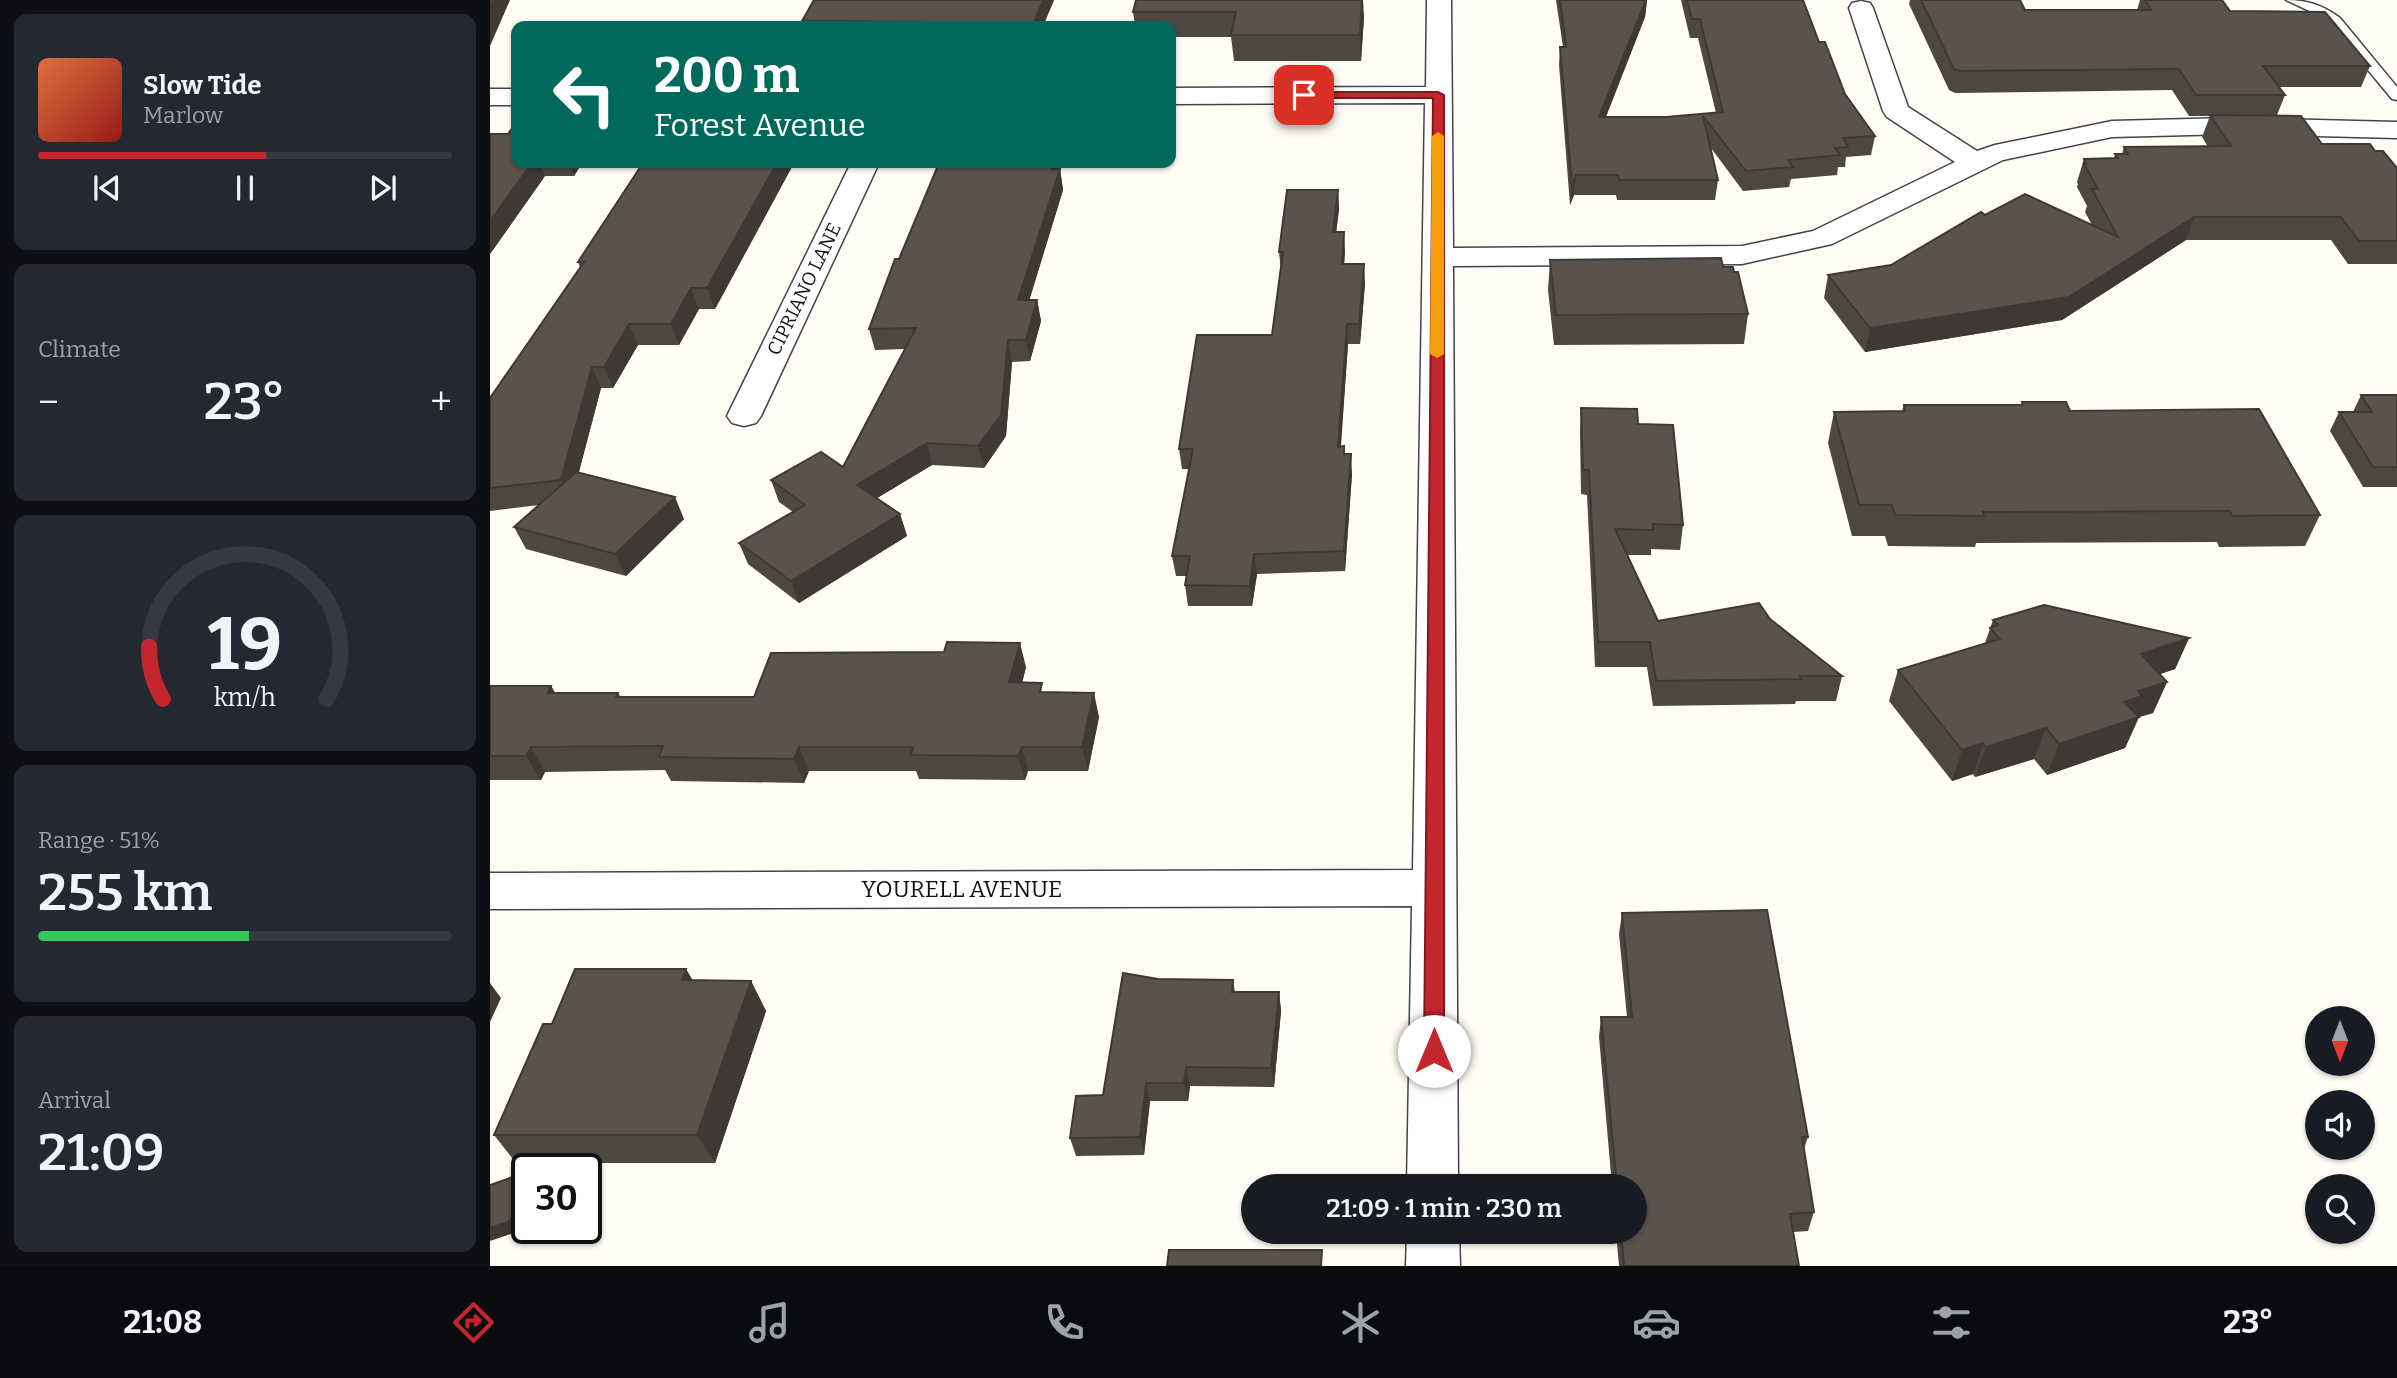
<!DOCTYPE html>
<html lang="en">
<head>
<meta charset="utf-8">
<style>
  :root { --surface:#171b24; --page:#242831; --text:#f1f3f6; --muted:#9ea1a6; --line:#363941; --accent:#c4262e }
  body { margin:0; font-family:Bitter,serif; background:var(--page); color:var(--text); height:100vh; display:flex; flex-direction:column; font-size:26px; white-space:nowrap }
  * { box-sizing:border-box; margin:0 }
  p { font-size:23px; color:var(--muted) }
  .icon { flex:none; width:38px; height:38px; fill:none; stroke:currentColor; stroke-width:2; stroke-linecap:round; stroke-linejoin:round }
  .map { position:relative; flex:1; overflow:hidden }
  .drawer { display:flex; flex-direction:column; gap:14px; padding:14px; background:#0d0f14; width:490px }
  .drawer>* { flex:none }
  .hud { position:absolute; left:21px; top:21px; width:665px; height:147px; border-radius:14px; box-shadow:0 2px 5px #0004; background:#00695c; color:#fff; overflow:hidden }
  .needle { width:46px; rotate:180deg }
  .fabs { position:absolute; left:1815px; top:1006px; display:grid; gap:14px }
  .fabs a { display:grid; place-items:center; width:70px; height:70px; border-radius:50%; background:var(--surface); box-shadow:0 2px 5px #0004; font-size:35px }
  .speed { position:absolute; left:21px; top:1153px; display:flex; gap:14px; font-size:35px; font-weight:700; text-align:center }
  .speed>* { display:grid; place-content:center; width:91px; height:91px; border-radius:50%; background:var(--surface); box-shadow:0 2px 5px #0004; line-height:1 }
  .speed .limit { border:4px solid #111; border-radius:10px; background:#fff; color:#111 }
  .pin { position:absolute; display:grid; place-items:center; width:60px; height:60px; color:#fff; margin:-30px; border-radius:14px; box-shadow:0 4px 10px #0006 }
  .me { position:absolute; width:77px; margin:-38px; rotate:0deg; stroke-linejoin:round; filter:drop-shadow(0 0 5px #0008) }
  .turn { display:flex; align-items:center; gap:24px; height:147px; padding:0 28px; font-size:32px }
  .turn .icon { width:91px; height:91px; stroke-width:2.5 }
  .turn b { display:block; font-size:49px; line-height:60px }
  .big { font-size:52px; font-weight:600; line-height:1.1 }
  .drawer .widget { flex:1; display:flex; flex-direction:column; justify-content:center; gap:10px; min-width:0; padding:0 24px; border-radius:14px; background:var(--page) }
  .drawer .dial { align-items:center; gap:0 }
  .dial svg { height:182px; overflow:visible; fill:none; stroke:var(--line); stroke-width:7; stroke-linecap:round; text-anchor:middle }
  .dial text { fill:var(--text); stroke:none }
  .song { display:flex; align-items:center; gap:21px }
  .cover { width:84px; height:84px; border-radius:10px; background:linear-gradient(135deg,hsl(20 70% 55%),hsl(0 70% 35%)) }
  .played { height:7px; border-radius:4px; background:linear-gradient(90deg,var(--accent) 55%,var(--line) 55%) }
  .keys { display:flex; justify-content:space-around; direction:ltr }
  .heat { display:flex; justify-content:space-between; align-items:center; font-size:38px; direction:ltr }
  .charge { height:10px; border-radius:5px; background:linear-gradient(90deg,#34c759 51%,var(--line) 0) }
  .trip { position:absolute; left:751px; top:1174px; width:406px; height:70px; border-radius:35px; background:var(--surface); box-shadow:0 2px 5px #0004; font-weight:600; line-height:70px; text-align:center }
  .dock { display:flex; height:112px; justify-content:space-around; align-items:center; background:#090b0e; color:var(--muted) }
  .dock .icon { width:49px; height:49px }
  .dock .on { color:var(--accent) }
  .dock b { font-size:32px; color:var(--text) }
  main { display:flex; flex:1; min-height:0 }
  .map>svg:first-child { display:block }
</style>
</head>
<body>
<main>
<section class="drawer">
<div class="widget">
<div class="song"><i class="cover"></i><div><b>Slow Tide</b><p>Marlow</p></div></div>
<div class="played"></div>
<div class="keys"><svg class="icon" aria-label="previous" viewBox="0 0 24 24"><path d="M18 5L8 12l10 7zM5 5v14"/></svg><svg class="icon" aria-label="pause" viewBox="0 0 24 24"><path d="M8 5v14M16 5v14"/></svg><svg class="icon" aria-label="next" viewBox="0 0 24 24"><path d="M6 5l10 7-10 7zM19 5v14"/></svg></div>
</div>
<div class="widget"><p>Climate</p>
<div class="heat"><a>−</a><b class="big">23°</b><a>+</a></div>
</div>
<div class="widget dial"><svg viewBox="0 0 100 80">
<path d="M14 69A42 42 0 1 1 86 69"/>
<path d="M14 69A42 42 0 0 1 8 46" stroke="#c4262e"/>
<text x="50" y="56" font-size="32" font-weight="700">19</text>
<text x="50" y="72" font-size="11">km/h</text>
</svg></div>
<div class="widget"><p>Range · 51%</p><b class="big">255 km</b><div class="charge"></div></div>
<div class="widget"><p>Arrival</p><b class="big">21:09</b></div>
</section>
<div class="map">
<svg width="1907" height="1266" viewBox="0 0 1907 1266">
  <rect width="100%" height="100%" fill="#fffdf5"/>
  <g fill="none" stroke-linecap="round" stroke-linejoin="round">
    <defs>
      <path id="lane" d="M1796,0C1817,0 1833,5 1850,18L1907,87V100L1902,99L1840,24L1830,16Z"/>
      <g id="street">
        <path d="M937,0H961L963,248L1252,246L1323,231L1465,162L1397,117L1393,111L1359,8L1362,3L1371,1L1380,3L1383,8L1418,107L1487,151L1505,145L1622,121L1740,118L1907,122V138L1740,134L1622,137L1513,160L1342,244L1252,264L963,266L968,1186H917L922,906L0,909V873L923,870L935,103L681,104V88L936,87Z"/>
        <rect x="0" y="89" width="26" height="16"/>
        <path d="M361,163H389L271,416L266,423L254,426L242,423L237,416Z"/>
        <path d="M917,1232H969L970,1266H916Z"/>
      </g>
    </defs>
    <use href="#lane" stroke="#444" stroke-width="3"/>
    <use href="#street" stroke="#444" stroke-width="3"/>
    <use href="#lane" fill="#fff" fill-rule="evenodd"/>
    <use href="#street" fill="#fff" fill-rule="evenodd"/>
  </g>
  <g fill="#4d4742">
    <path d="M324,0H564L553,26H313L312,21Z"/>
    <path d="M646,0L874,17L871,61H744L741,37H681V26H645L643,12Z"/>
    <path d="M1066,0H1157L1155,17L1116,117H1176L1226,113L1208,38H1200L1191,0H1313L1329,42L1355,94L1385,136L1381,155L1356,157L1355,167H1348L1347,175L1301,179L1299,187L1253,191L1221,148L1228,180L1225,200H1127L1126,195H1084L1080,205L1069,65L1070,47H1073Z"/>
    <path d="M1420,0H1530L1535,10H1647L1650,0H1732L1740,11L1880,66L1871,87H1789L1795,95L1787,115L1832,144L1885,151L1907,168V264H1858L1841,240H1696L1572,320L1375,352L1334,298L1338,275L1401,265L1495,215L1602,225L1595,212L1597,206L1587,187L1588,184L1587,182L1594,159L1624,158L1625,154H1632L1634,147H1718L1712,137L1720,116H1699L1682,90L1465,93L1459,90L1419,4Z"/>
    <path d="M0,134L26,163H92L84,176H55L0,254Z"/>
    <path d="M304,163L225,309H209L189,345H148L123,388H111L89,472L194,519L136,576L36,549L24,527L49,505L0,511V398L90,267L88,262Z"/>
    <path d="M449,163H566L568,169H570L573,190L539,300H547L551,321L540,361L522,362L516,436L494,468L442,465L387,498L410,514L417,536L309,603L258,564L249,543L303,512L289,502L281,480L353,467L415,349L385,350L379,329Z"/>
    <path d="M848,190L849,209L846,232L855,251L854,264L875,283L870,344H858L851,446L862,474L855,571L767,574L762,606H698L695,585L697,576H686L682,556L699,469H692L689,449L782,335L791,271L789,252Z"/>
    <path d="M1060,260L1233,267L1258,314L1254,344L1064,345L1058,290Z"/>
    <path d="M1871,395H1907V487H1873L1840,431L1849,412H1863Z"/>
    <path d="M1532,402L1580,411L1830,515L1815,546L1729,547L1727,542L1486,543L1485,547L1398,546L1395,536H1362L1338,443L1344,412L1412,411L1414,405H1531Z"/>
    <path d="M1091,408L1148,424L1193,525L1190,550L1161,549V555H1137L1168,621L1280,619L1352,676L1346,701H1306L1305,704L1163,706L1157,667H1105L1097,495L1091,494L1090,432Z"/>
    <path d="M1503,620L1699,638L1685,669L1670,674L1677,682L1663,713L1649,717L1635,748L1557,775L1544,759L1485,777L1483,774L1462,781L1399,701L1408,670L1495,643Z"/>
    <path d="M536,667L532,683L609,717L598,771H538L535,780L429,779L426,771H319L314,783L181,781L175,770L55,772L51,780H0V686H61L65,693H128L131,697H264Z"/>
    <path d="M1132,913L1318,1137L1314,1149L1324,1212L1318,1231L1303,1232L1309,1266H1129L1126,1232H1144V1186H1122L1109,1037L1111,1017H1137L1129,934Z"/>
    <path d="M196,969L203,981H261L276,1011L225,1163H81L85,1168L61,1163H26L4,1135L62,1024Z"/>
    <path d="M668,979L743,980L745,992H789L791,1011L784,1087L700,1086L698,1101H660L654,1155L586,1156L580,1138L613,1095Z"/>
  </g>
  <g fill="#3f3936">
    <path d="M4,0H20L0,46V9Z"/>
    <path d="M553,0H564L553,26H544V23Z"/>
    <path d="M872,0H873L874,17L871,61L870,35Z"/>
    <path d="M1157,0L1155,17L1108,136L1109,117Z"/>
    <path d="M42,163H49L55,176L0,254V221Z"/>
    <path d="M79,163H92L84,176Z"/>
    <path d="M287,163H304L225,309L217,288Z"/>
    <path d="M564,163H566L568,174L570,169L573,190L533,321L528,300Z"/>
    <path d="M1086,175L1084,195L1080,205L1082,186Z"/>
    <path d="M848,190L849,209L844,251L843,232Z"/>
    <path d="M1704,217L1696,240L1572,320L1375,352L1380,328Z"/>
    <path d="M854,232L855,251L853,283L852,264Z"/>
    <path d="M874,264L875,283L870,344L869,324Z"/>
    <path d="M201,288L209,309L189,345L181,324Z"/>
    <path d="M547,300L551,321L540,361L536,340Z"/>
    <path d="M139,324L148,345L123,388L114,367Z"/>
    <path d="M857,324L858,344L849,467L848,447Z"/>
    <path d="M518,340L522,362L516,436L494,468L488,446Z"/>
    <path d="M102,367L111,388L81,501L71,480Z"/>
    <path d="M437,443L442,465L374,506L367,485Z"/>
    <path d="M861,454L862,474L855,571L854,551Z"/>
    <path d="M185,497L194,519L136,576L125,554Z"/>
    <path d="M410,514L417,536L309,603L301,581Z"/>
    <path d="M764,554L767,574L762,606L760,586Z"/>
    <path d="M1699,638L1685,669L1638,685L1651,654Z"/>
    <path d="M530,643L536,667L526,707L519,682Z"/>
    <path d="M1677,682L1663,713L1649,717L1635,748L1557,775L1569,744L1634,702L1648,691Z"/>
    <path d="M61,686L75,710L58,693Z"/>
    <path d="M604,693L609,717L598,771L592,747Z"/>
    <path d="M1556,728L1544,759L1485,777L1496,747Z"/>
    <path d="M1493,743L1483,774L1462,781L1472,750Z"/>
    <path d="M41,747L55,772L51,780L36,756Z"/>
    <path d="M309,747L319,771L314,783L304,759Z"/>
    <path d="M532,747L538,771L535,780L528,756Z"/>
    <path d="M196,969L213,999L192,980Z"/>
    <path d="M261,981L276,1011L225,1163L207,1135Z"/>
    <path d="M0,983L11,998L0,1022Z"/>
    <path d="M789,992L791,1011L784,1087L781,1068Z"/>
    <path d="M696,1067L700,1086L698,1101L694,1083Z"/>
    <path d="M656,1083L660,1101L654,1155L650,1137Z"/>
    <path d="M77,1158L85,1168L84,1169H67Z"/>
    <path d="M37,1202V1221L27,1232L0,1241V1228Z"/>
  </g>
  <g fill="#5a524d" stroke="#3f3936" stroke-width="2">
    <path d="M0,0H4L0,9Z"/>
    <path d="M324,0H553L544,23L312,21Z"/>
    <path d="M646,0H872L870,35H741L746,12H643Z"/>
    <path d="M1070,0H1156L1109,117H1176L1233,112L1210,19H1202L1197,0H1313L1329,42H1335L1355,94L1385,136L1353,138L1358,147L1345,148L1350,155L1298,160L1303,167L1256,171L1213,116L1228,180H1129L1128,175H1086L1082,186L1070,47H1076Z"/>
    <path d="M1431,0H1530L1535,10H1661L1655,0H1732L1740,11L1835,12L1880,66H1773L1795,95H1706L1689,69L1470,71L1464,69Z"/>
    <path d="M1720,115L1811,116L1832,144H1880L1885,151H1893L1907,168V241H1869L1851,217H1704L1579,297L1380,328L1338,275L1401,265L1491,212L1495,215L1535,194L1628,237L1602,189H1608L1594,164H1596L1594,159L1628,158L1625,154H1638L1634,147L1741,146Z"/>
    <path d="M26,123V163H42L0,221V134H18Z"/>
    <path d="M153,163H287L217,288H201L181,324H139L114,367H102L71,480L0,488V398L94,262H88Z"/>
    <path d="M449,163H564L562,169H570L528,300H547L536,340H518L511,415L488,446L437,443L367,485L410,514L301,581L249,543L315,505L281,480L331,452L353,467L426,328L379,329L405,259H409Z"/>
    <path d="M797,190H848L843,232H854L852,264H874L869,324H857L848,447L854,446V454H861L854,551L764,554L760,586L695,585L700,556H682L703,449H689L707,335H782L793,252H789Z"/>
    <path d="M1231,258L1233,267H1243L1244,272H1248L1258,314L1066,315L1060,260Z"/>
    <path d="M1871,395H1907V467H1883L1849,412H1882Z"/>
    <path d="M1532,402H1576L1580,411L1769,409L1830,515L1742,516L1740,511L1493,512L1494,516L1405,515L1402,505H1369L1344,412L1415,411L1414,405H1533Z"/>
    <path d="M1091,408L1147,409L1148,424L1183,425L1193,525L1163,524V530L1125,529L1168,621L1269,603L1280,619L1352,676H1310L1311,679L1166,681L1160,642H1108L1099,470H1093Z"/>
    <path d="M86,472L185,497L125,554L24,527Z"/>
    <path d="M1554,605L1699,638L1651,654L1677,682L1648,691L1652,696L1634,702L1649,717L1569,744L1556,728L1496,747L1493,743L1472,750L1408,670L1510,639L1500,628L1508,625L1503,620Z"/>
    <path d="M457,642L530,643L519,682L552,683L550,692L604,693L592,747H532L528,756L421,755L423,747H309L304,759L169,757L173,746L41,747L36,756H0V686H61L58,693H128L126,697H264L281,653L454,652Z"/>
    <path d="M1277,910L1318,1137H1312L1324,1212L1300,1214L1309,1266H1134L1131,1232H1144V1186H1127L1111,1017H1142L1132,913Z"/>
    <path d="M85,969H196L192,980L261,981L207,1135H4L53,1024H62Z"/>
    <path d="M633,973L668,979L743,980L742,992H789L781,1068L696,1067L694,1083H656L650,1137L580,1138L586,1096L613,1095Z"/>
    <path d="M77,1158L67,1169H45Z"/>
    <path d="M37,1172V1202L18,1222L0,1228V1185Z"/>
    <path d="M679,1250H832L831,1266H677Z"/>
  </g>
  <path fill="#c4262e" stroke="#7f191e" stroke-width="2" d="M814,92H948L954,95V1051L951,1057L944,1059L937,1057L934,1051L943,98H811L809,95Z"/>
  <path fill="#f59e0b" d="M948,132L954,136V354L947,358L940,354L942,136Z"/>
  <g text-anchor="middle" dominant-baseline="central" stroke-width="7" stroke-linejoin="round" paint-order="stroke">
    <g font-size="19" fill="#111" stroke="#fff">
      <text transform="translate(314 289) rotate(-64)">CIPRIANO LANE</text>
    </g>
    <g font-size="23" fill="#111" stroke="#fff">
      <text x="472" y="889">YOURELL AVENUE</text>
    </g>
  </g>
</svg>
<div class="fabs">
<a><svg class="needle" viewBox="-14 -14 28 28"><path d="M0-13l5 13h-10z" fill="#e53935"/><path d="M0 13l5-13h-10z" fill="#9ea1a6"/></svg></a>
<a><svg class="icon" aria-label="sound" viewBox="0 0 24 24"><path d="M4 9h4l5-4v14l-5-4H4zM17 9q2 3 0 6"/></svg></a>
<a><svg class="icon" aria-label="search" viewBox="0 0 24 24"><circle cx="10" cy="10" r="6"/><path d="M15 15l6 6"/></svg></a>
</div>
<div class="speed"><div class="limit">30</div></div>
<div class="pin" style="left:814px;top:95px;background:#d93025"><svg class="icon" aria-label="arrive" viewBox="0 0 24 24"><path d="M6 21V4h12l-3 4 3 4H6"/></svg></div>
<svg class="me" style="left:944px;top:1051px" viewBox="-20 -20 40 40"><circle r="19" fill="#fff"/><path d="M0-13L10 11 0 6-10 11z" fill="#c4262e"/></svg>
<div class="trip">21:09 · 1 min · 230 m</div>
<div class="hud">
<div class="turn"><svg class="icon" aria-label="left" viewBox="0 0 24 24"><path d="M17 20v-9H6M10 6l-5 5 5 5"/></svg><div><b>200 m</b>Forest Avenue</div></div>
</div>
</div>
</main>
<nav class="dock">
<b>21:08</b>
<svg class="icon on" aria-label="directions" viewBox="0 0 24 24"><path d="M12 3l9 9-9 9-9-9zM9 14v-3h6M13 9l2 2-2 2"/></svg>
<svg class="icon" aria-label="music" viewBox="0 0 24 24"><path d="M9 18V5l10-2v13"/><circle cx="6" cy="18" r="3"/><circle cx="16" cy="16" r="3"/></svg>
<svg class="icon" aria-label="phone" viewBox="0 0 24 24"><path d="M5 4h4l2 5-3 2q2 4 5 5l2-3 5 2v4C11 20 4 13 5 4z"/></svg>
<svg class="icon" aria-label="climate" viewBox="0 0 24 24"><path d="M12 3v18M4 7l16 10M4 17L20 7"/></svg>
<svg class="icon" aria-label="car" viewBox="0 0 24 24"><path d="M5 17H2v-5l4-1 3-4h7l3 4 3 1v5h-3M9 17h6M6 11h13"/><circle cx="7" cy="17" r="2"/><circle cx="17" cy="17" r="2"/></svg>
<svg class="icon" aria-label="filters" viewBox="0 0 24 24"><path d="M4 7h16M4 17h16"/><circle cx="9" cy="7" r="2"/><circle cx="15" cy="17" r="2"/></svg>
<b>23°</b>
</nav>
</body>
</html>
